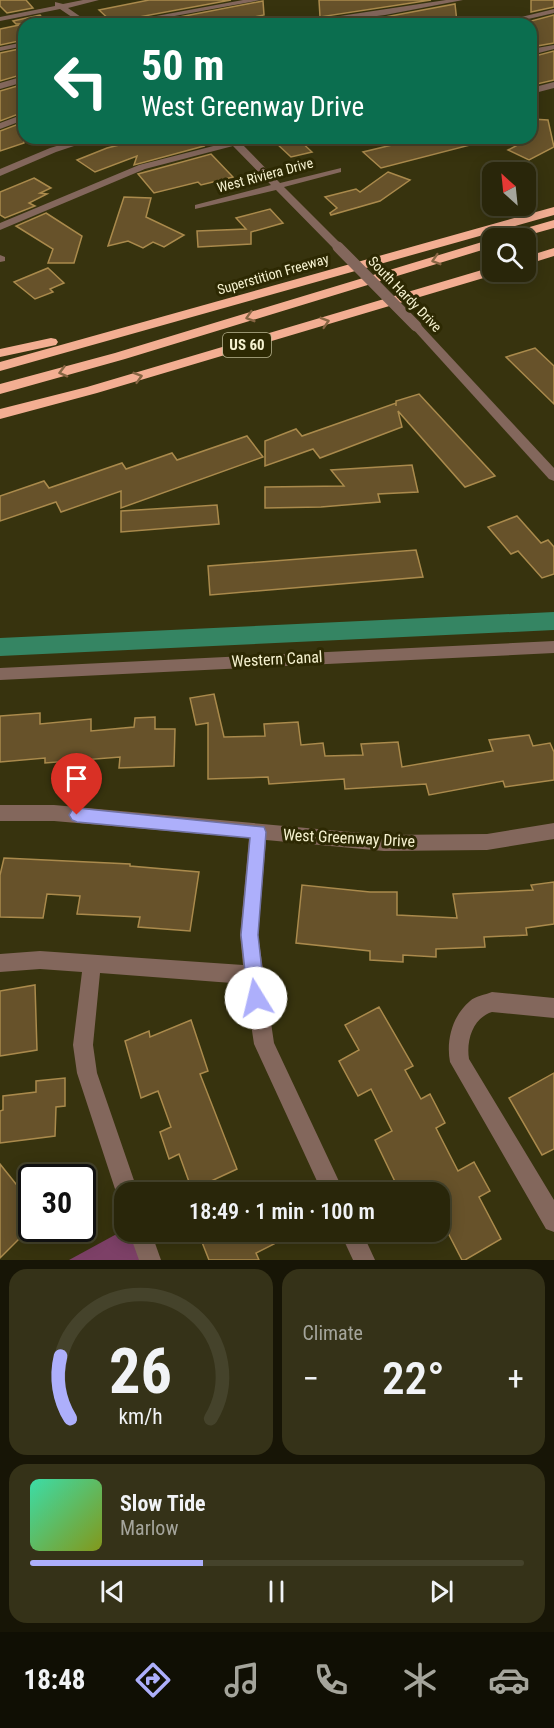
<!DOCTYPE html>
<html lang="en">
<head>
<meta charset="utf-8">
<style>
  :root { --surface:#29260a; --page:#353218; --text:#f1f3f6; --muted:#a5a59c; --line:#45432b; --accent:#adaffb }
  body { margin:0; font-family:"Roboto Condensed",sans-serif; background:var(--page); color:var(--text); height:100vh; display:flex; flex-direction:column; font-size:22px; white-space:nowrap }
  * { box-sizing:border-box; margin:0 }
  p { font-size:20px; color:var(--muted) }
  .icon { flex:none; width:33px; height:33px; fill:none; stroke:currentColor; stroke-width:2; stroke-linecap:round; stroke-linejoin:round }
  .map { position:relative; height:1260px; overflow:hidden }
  .panel { display:flex; flex-direction:column; gap:9px; padding:9px; background:#171506; flex:1 }
  .panel>* { flex:none }
  .top-card { position:absolute; left:18px; top:18px; width:519px; height:126px; border-radius:18px; box-shadow:0 3px 15px #0003,0 0 0 2px var(--line); background:#0b6e4f; color:#fff; overflow:hidden }
  .needle { width:39px; rotate:333deg }
  .fabs { position:absolute; left:482px; top:162px; display:grid; gap:12px }
  .fabs a { display:grid; place-items:center; width:54px; height:54px; border-radius:12px; background:var(--surface); box-shadow:0 3px 15px #0003,0 0 0 2px var(--line); font-size:30px }
  .speed { position:absolute; left:18px; top:1164px; display:flex; gap:12px; font-size:30px; font-weight:700; text-align:center }
  .speed>* { display:grid; place-content:center; width:78px; height:78px; border-radius:50%; background:var(--surface); box-shadow:0 3px 15px #0003,0 0 0 2px var(--line); line-height:1 }
  .speed .limit { border:3px solid #111; border-radius:9px; background:#fff; color:#111 }
  .pin { position:absolute; display:grid; place-items:center; width:51px; height:51px; color:#fff; margin:-62px -26px; border-radius:50% 50% 50% 0; rotate:-45deg; box-shadow:0 0 6px #0007 }
  .pin .icon { rotate:45deg }
  .me { position:absolute; width:66px; margin:-33px; rotate:351deg; stroke-linejoin:round; filter:drop-shadow(0 0 4px #0008) }
  .turn { display:flex; align-items:center; gap:21px; height:126px; padding:0 24px; font-size:27px }
  .turn .icon { width:78px; height:78px; stroke-width:2.5 }
  .turn b { display:block; font-size:42px; line-height:51px }
  .big { font-size:45px; font-weight:600; line-height:1.1 }
  .panel .widget { flex:1; display:flex; flex-direction:column; justify-content:center; gap:9px; min-width:0; padding:0 21px; border-radius:18px; background:var(--page) }
  .panel .dial { align-items:center; gap:0 }
  .dial svg { height:156px; overflow:visible; fill:none; stroke:var(--line); stroke-width:7; stroke-linecap:round; text-anchor:middle }
  .dial text { fill:var(--text); stroke:none }
  .song { display:flex; align-items:center; gap:18px }
  .cover { width:72px; height:72px; border-radius:9px; background:linear-gradient(135deg,hsl(160 70% 55%),hsl(70 70% 35%)) }
  .played { height:6px; border-radius:3px; background:linear-gradient(90deg,var(--accent) 35%,var(--line) 35%) }
  .keys { display:flex; justify-content:space-around; direction:ltr }
  .heat { display:flex; justify-content:space-between; align-items:center; font-size:33px; direction:ltr }
  .panel .tiles { flex:1; display:grid; gap:9px; grid-template-columns:1fr 1fr }
  .widget:last-child { grid-column:span 2 }
  .trip { position:absolute; left:114px; top:1182px; width:336px; height:60px; border-radius:18px; background:var(--surface); box-shadow:0 3px 15px #0003,0 0 0 2px var(--line); font-weight:600; line-height:60px; text-align:center }
  .tabs { display:flex; height:96px; justify-content:space-around; align-items:center; background:#100f04; color:var(--muted) }
  .tabs .icon { width:42px; height:42px }
  .tabs .selected { color:var(--accent) }
  .tabs b { font-size:27px; color:var(--text) }
  .map>svg:first-child { display:block }
</style>
</head>
<body>
<div class="map">
<svg width="554" height="1260" viewBox="0 0 554 1260">
  <rect width="100%" height="100%" fill="#37330e"/>
  <path fill="#7d4067" d="M124,1230L133,1232L143,1260H69Z"/>
  <g fill="none" stroke-linecap="round" stroke-linejoin="round">
    <path fill="#358563" fill-rule="evenodd" d="M554,612V630L0,656V638Z"/>
  </g>
  <g fill="#67522a" stroke="#aa8a4c" stroke-width="1.5">
    <path d="M0,0H26L33,8L7,13L0,6Z"/>
    <path d="M149,0H231L112,22L99,10Z"/>
    <path d="M319,0H431L320,17Z"/>
    <path d="M531,0H554V7L531,12Z"/>
    <path d="M263,1L264,15L218,24H143Z"/>
    <path d="M455,4L457,22L448,24H330L385,17Z"/>
    <path d="M40,15L47,24H16L13,21Z"/>
    <path d="M554,15V43L531,47V21Z"/>
    <path d="M24,24V40L0,45V29Z"/>
    <path d="M24,48V74L0,81V53Z"/>
    <path d="M554,51V80L537,84L531,80V57Z"/>
    <path d="M24,84V112L0,121V91Z"/>
    <path d="M531,119L548,120L554,147L529,160L508,150L531,138Z"/>
    <path d="M24,122V143L0,151V131Z"/>
    <path d="M148,138H196L204,146L134,165L137,156L95,172L77,160L107,148Z"/>
    <path d="M297,138L312,152L291,157L276,143Z"/>
    <path d="M421,138H473L474,144L381,168L363,152Z"/>
    <path d="M211,154L233,177L201,185L198,182L154,193L138,174Z"/>
    <path d="M388,172L410,180L380,201L331,215L330,213L337,208L325,197L356,189L360,192Z"/>
    <path d="M34,178L51,188L40,193L47,194L29,203L35,206L5,218L0,215V192Z"/>
    <path d="M124,197L151,198L146,217L184,235L164,247L153,242L143,248L128,241L108,246Z"/>
    <path d="M270,209L283,223L251,232V244L198,247L197,231L246,229L236,218Z"/>
    <path d="M46,213L82,236L74,263H48L53,249L16,226Z"/>
    <path d="M48,268L64,283L50,289L53,292L35,299L14,282Z"/>
    <path d="M535,348L554,366V404L506,357Z"/>
    <path d="M419,394L495,476L465,487L398,411L402,427L320,458L313,449L265,466V441L296,429L302,436L396,403V406V401Z"/>
    <path d="M247,436L263,457L121,508V491L61,512L56,502L0,521V496L44,481L49,488L122,463L126,469L172,453L177,460Z"/>
    <path d="M412,465L418,492L378,494L380,502L321,507L265,508V487L344,486L331,470Z"/>
    <path d="M217,505L219,524L121,532V511Z"/>
    <path d="M517,516L541,543L548,540L554,547V574L542,578L518,551L511,554L488,527Z"/>
    <path d="M416,550L423,577L210,595L208,566Z"/>
    <path d="M214,694L224,737L265,736L264,724L298,722L301,745L323,743L325,756L363,755L361,744L398,742L402,767L493,751L489,740L529,735L533,746L550,743L554,752V780L505,787L503,781L429,795L426,784L345,789L344,779L269,784L268,777L208,779V723L196,725L190,698Z"/>
    <path d="M40,713V724L91,719V731L134,727L135,718L155,717V729H175L174,766L119,768L120,757L45,763V758L0,762V716Z"/>
    <path d="M4,858L130,864V866L199,872L190,931L138,927L140,917L77,914L80,896L47,894L43,918L0,917V875Z"/>
    <path d="M554,882V924L526,928L527,935L484,937L485,947L436,949V957L403,955V962L370,960V951L296,943L302,885L370,892H397V915L457,918L453,894L533,890L531,885Z"/>
    <path d="M35,985L37,1050L0,1056V991Z"/>
    <path d="M379,1007L413,1066L405,1070L421,1099L430,1094L445,1123L436,1128L458,1171L474,1162L490,1191L479,1197L501,1239L465,1260H462L446,1229L440,1233V1192H400L375,1140L392,1131L371,1089L358,1096L339,1061L359,1050L345,1025Z"/>
    <path d="M191,1020L208,1071L200,1074L237,1169L192,1190L179,1154L169,1159L160,1132L171,1127L158,1091L141,1098L125,1041L149,1031L150,1037Z"/>
    <path d="M554,1073V1149L542,1155L509,1098Z"/>
    <path d="M65,1078V1106L56,1107L55,1136L0,1143V1111L3,1110V1096L36,1092V1081Z"/>
    <path d="M0,1164L32,1204V1226L0,1258Z"/>
    <path d="M198,1232H268L274,1244L256,1253L259,1260H209Z"/>
  </g>
  <g fill="none" stroke-linecap="round" stroke-linejoin="round">
    <g fill="#83675c" fill-rule="evenodd">
      <path d="M83,0H99L68,8L91,24H82L60,9L0,21V17L55,6V2L63,4Z"/>
      <path d="M243,0H261L131,24H113Z"/>
      <path d="M446,0H463L385,15L312,24H287Z"/>
      <path d="M554,9V13L507,24H492Z"/>
      <path d="M24,42V46L0,51V47Z"/>
      <path d="M554,45V49L531,55V49Z"/>
      <path d="M24,76V82L0,89V83Z"/>
      <path d="M554,82V88L531,94V88Z"/>
      <path d="M24,114V120L0,129V123Z"/>
      <path d="M83,138H98L56,152L0,176V169L50,148Z"/>
      <path d="M225,138H260L242,144L280,183L341,168V172L284,187L342,245V249H334L276,190L195,209V205L271,185L233,146L145,169L0,230V223L139,165L229,142Z"/>
      <path d="M0,255L5,257V261L0,262Z"/>
      <path d="M416,323L420,324L554,468V481L549,479L412,328V324Z"/>
      <path d="M554,641V653L0,680V668Z"/>
      <path d="M0,805H54L384,835L487,834L554,823V839L487,850L384,851L266,840L258,935L274,1043L344,1192H322L254,1044L245,984L100,973L93,1045L97,1073L138,1192H124V1202L119,1200L116,1192L77,1073L73,1045L82,972L40,969L0,972V954L40,951L243,965L240,935L249,838L54,821H0Z"/>
      <path d="M492,992L554,998V1018L492,1012C473,1018 466,1040 469,1059L554,1200V1232L546,1229L450,1062C446,1041 452,1016 470,1001C475,996 485,995 492,992Z"/>
      <path d="M129,1232H151L161,1260H139Z"/>
      <path d="M340,1232H362L375,1260H353Z"/>
    </g>
    <g fill="#f3ae92" fill-rule="evenodd">
      <path d="M554,207V215L0,371V362Z"/>
      <path d="M554,220V228L518,238H500L502,235Z"/>
      <path d="M492,239V247L125,359L0,394V384L115,353Z"/>
      <path d="M554,248V256L525,265V257Z"/>
      <path d="M492,267V272H498L497,274L97,393L0,419V409L87,387Z"/>
      <path d="M51,338L56,339L58,342L56,345L0,357V349Z"/>
    </g>
    <path stroke="#83675c" stroke-width="11" d="M338,247L416,326"/>
  </g>
  <defs><path id="oneway-chevron" d="M-2-3.5L2.5 0L-2 3.5" fill="none" stroke-width="1.6" stroke-linecap="round" stroke-linejoin="round" transform="scale(1.5)"/></defs>
  <g stroke="#866543">
    <use href="#oneway-chevron" transform="translate(436 260) rotate(163)"/>
    <use href="#oneway-chevron" transform="translate(250 317) rotate(163)"/>
    <use href="#oneway-chevron" transform="translate(325 322) rotate(-17)"/>
    <use href="#oneway-chevron" transform="translate(63 372) rotate(165)"/>
    <use href="#oneway-chevron" transform="translate(138 377) rotate(-16)"/>
  </g>
  <path fill="#adaffb" stroke="#7072a3" stroke-width="1.5" d="M77,808L264,827L266,832L258,935L265,998L263,1004L256,1007L250,1004L248,998L241,935L250,838L77,822L72,820L69,815L72,810Z"/>
  <g text-anchor="middle" dominant-baseline="central" stroke-width="6" stroke-linejoin="round" paint-order="stroke">
    <g font-size="14" fill="#f6f2d0" stroke="#2d2903">
      <text transform="translate(265 175) rotate(-15)">West Riviera Drive</text>
      <text transform="translate(273 274) rotate(-16)">Superstition Freeway</text>
      <text transform="translate(405 294) rotate(46)">South Hardy Drive</text>
    </g>
    <rect fill="#2d2903" stroke="#bab692" stroke-width="1.5" x="223" y="333" width="48" height="24" rx="4.5"/>
    <g font-size="15" font-weight="bold" fill="#f6f2d0">
      <text x="247" y="345">US 60</text>
    </g>
    <g font-size="16" fill="#f6f2d0" stroke="#2d2903">
      <text transform="translate(277 659) rotate(-3)">Western Canal</text>
      <text transform="translate(349 838) rotate(3)">West Greenway Drive</text>
    </g>
  </g>
</svg>
<div class="fabs">
<a><svg class="needle" viewBox="-14 -14 28 28"><path d="M0-13l5 13h-10z" fill="#e53935"/><path d="M0 13l5-13h-10z" fill="#a5a59c"/></svg></a>
<a><svg class="icon" aria-label="search" viewBox="0 0 24 24"><circle cx="10" cy="10" r="6"/><path d="M15 15l6 6"/></svg></a>
</div>
<div class="speed"><div class="limit">30</div></div>
<div class="pin" style="left:77px;top:815px;background:#d93025"><svg class="icon" aria-label="arrive" viewBox="0 0 24 24"><path d="M6 21V4h12l-3 4 3 4H6"/></svg></div>
<svg class="me" style="left:256px;top:998px" viewBox="-20 -20 40 40"><circle r="19" fill="#fff"/><path d="M0-13L10 11 0 6-10 11z" fill="#adaffb"/></svg>
<div class="trip">18:49 · 1 min · 100 m</div>
<div class="top-card">
<div class="turn"><svg class="icon" aria-label="left" viewBox="0 0 24 24"><path d="M17 20v-9H6M10 6l-5 5 5 5"/></svg><div><b>50 m</b>West Greenway Drive</div></div>
</div>
</div>
<section class="panel">
<div class="tiles">
<div class="widget dial"><svg viewBox="0 0 100 80">
<path d="M14 69A42 42 0 1 1 86 69"/>
<path d="M14 69A42 42 0 0 1 9 37" stroke="#adaffb"/>
<text x="50" y="56" font-size="32" font-weight="700">26</text>
<text x="50" y="72" font-size="11">km/h</text>
</svg></div>
<div class="widget"><p>Climate</p>
<div class="heat"><a>−</a><b class="big">22°</b><a>+</a></div>
</div>
<div class="widget">
<div class="song"><i class="cover"></i><div><b>Slow Tide</b><p>Marlow</p></div></div>
<div class="played"></div>
<div class="keys"><svg class="icon" aria-label="previous" viewBox="0 0 24 24"><path d="M18 5L8 12l10 7zM5 5v14"/></svg><svg class="icon" aria-label="pause" viewBox="0 0 24 24"><path d="M8 5v14M16 5v14"/></svg><svg class="icon" aria-label="next" viewBox="0 0 24 24"><path d="M6 5l10 7-10 7zM19 5v14"/></svg></div>
</div>
</div>
</section>
<nav class="tabs">
<b>18:48</b>
<svg class="icon selected" aria-label="directions" viewBox="0 0 24 24"><path d="M12 3l9 9-9 9-9-9zM9 14v-3h6M13 9l2 2-2 2"/></svg>
<svg class="icon" aria-label="music" viewBox="0 0 24 24"><path d="M9 18V5l10-2v13"/><circle cx="6" cy="18" r="3"/><circle cx="16" cy="16" r="3"/></svg>
<svg class="icon" aria-label="phone" viewBox="0 0 24 24"><path d="M5 4h4l2 5-3 2q2 4 5 5l2-3 5 2v4C11 20 4 13 5 4z"/></svg>
<svg class="icon" aria-label="climate" viewBox="0 0 24 24"><path d="M12 3v18M4 7l16 10M4 17L20 7"/></svg>
<svg class="icon" aria-label="car" viewBox="0 0 24 24"><path d="M5 17H2v-5l4-1 3-4h7l3 4 3 1v5h-3M9 17h6M6 11h13"/><circle cx="7" cy="17" r="2"/><circle cx="17" cy="17" r="2"/></svg>
</nav>
</body>
</html>
